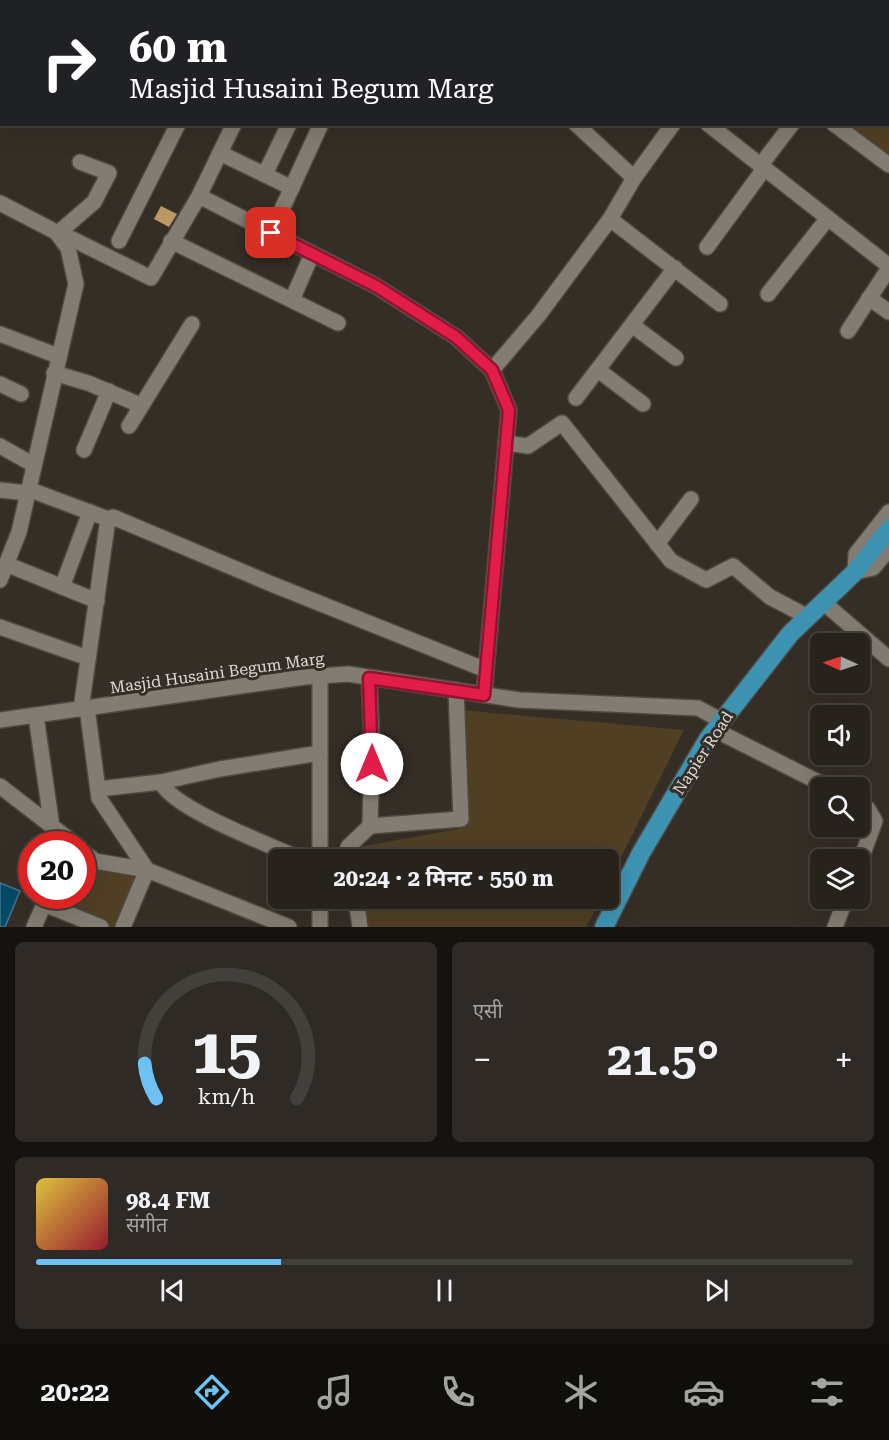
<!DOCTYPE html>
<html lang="hi">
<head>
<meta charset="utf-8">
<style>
  :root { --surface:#27221c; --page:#2f2a25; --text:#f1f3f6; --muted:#a4a4a3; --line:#433f3b; --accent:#6dc2f3 }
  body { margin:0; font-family:"Roboto Serif","Noto Sans Devanagari",serif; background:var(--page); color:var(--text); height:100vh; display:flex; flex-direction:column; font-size:22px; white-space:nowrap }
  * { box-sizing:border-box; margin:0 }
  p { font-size:20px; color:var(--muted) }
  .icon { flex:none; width:33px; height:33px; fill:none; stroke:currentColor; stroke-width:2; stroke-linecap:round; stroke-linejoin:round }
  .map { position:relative; height:927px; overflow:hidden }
  .side { display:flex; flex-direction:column; gap:15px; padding:15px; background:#15130f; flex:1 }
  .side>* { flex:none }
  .hud { position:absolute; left:0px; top:0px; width:890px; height:126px; box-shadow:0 6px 24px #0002,0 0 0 2px var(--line); background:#202124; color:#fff; overflow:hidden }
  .needle { width:39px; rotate:273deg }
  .buttons { position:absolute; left:810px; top:633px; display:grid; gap:12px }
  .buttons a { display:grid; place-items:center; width:60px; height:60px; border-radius:9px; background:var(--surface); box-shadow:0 6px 24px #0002,0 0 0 2px var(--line); font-size:30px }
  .speed { position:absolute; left:18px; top:831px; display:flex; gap:12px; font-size:30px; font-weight:700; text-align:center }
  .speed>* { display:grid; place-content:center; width:78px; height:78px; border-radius:50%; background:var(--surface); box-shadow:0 6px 24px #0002,0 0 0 2px var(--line); line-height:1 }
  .speed .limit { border:9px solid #d22; background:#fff; color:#111 }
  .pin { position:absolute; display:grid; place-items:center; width:51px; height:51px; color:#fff; margin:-26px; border-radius:12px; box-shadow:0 3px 9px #0006 }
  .me { position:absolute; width:66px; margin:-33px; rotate:0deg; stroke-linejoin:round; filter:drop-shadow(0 0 4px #0008) }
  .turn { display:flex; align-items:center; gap:21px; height:126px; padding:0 30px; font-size:27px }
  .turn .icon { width:78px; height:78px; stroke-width:2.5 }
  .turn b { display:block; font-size:42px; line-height:51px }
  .big { font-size:45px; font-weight:700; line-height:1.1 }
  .side .widget { flex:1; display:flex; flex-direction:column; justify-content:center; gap:9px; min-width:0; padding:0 21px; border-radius:9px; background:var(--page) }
  .side .dial { align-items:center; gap:0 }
  .dial svg { height:156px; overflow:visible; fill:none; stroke:var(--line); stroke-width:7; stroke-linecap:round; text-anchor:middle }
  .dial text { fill:var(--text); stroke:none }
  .song { display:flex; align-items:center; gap:18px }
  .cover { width:72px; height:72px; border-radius:9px; background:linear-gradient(135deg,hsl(50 70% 55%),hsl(350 70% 35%)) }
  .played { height:6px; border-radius:3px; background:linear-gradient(90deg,var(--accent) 30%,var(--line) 30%) }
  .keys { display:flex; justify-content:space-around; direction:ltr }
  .heat { display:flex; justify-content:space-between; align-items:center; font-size:33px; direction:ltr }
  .side .tiles { flex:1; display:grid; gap:15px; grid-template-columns:1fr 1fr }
  .widget:last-child { grid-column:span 2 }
  .trip { position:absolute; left:268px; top:849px; width:351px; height:60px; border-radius:9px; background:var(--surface); box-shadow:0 6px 24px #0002,0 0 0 2px var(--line); font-weight:700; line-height:60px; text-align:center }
  .menu { display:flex; height:96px; justify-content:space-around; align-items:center; background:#100e0b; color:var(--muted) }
  .menu .icon { width:42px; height:42px }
  .menu .active { color:var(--accent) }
  .menu b { font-size:27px; color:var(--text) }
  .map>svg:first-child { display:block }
</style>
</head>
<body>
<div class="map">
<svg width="889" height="927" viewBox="0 0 889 927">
  <rect width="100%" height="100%" fill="#342e26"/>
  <g fill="#513f24">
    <path d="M888,64L889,65V157L848,125L888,124Z"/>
    <path d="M461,710L684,730L609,882V860H354L353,848L464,828Z"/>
    <path d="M83,866L138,878L118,927H111L52,903L55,896H82Z"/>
    <path d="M360,899H601L586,927H365Z"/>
  </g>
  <path fill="#044b6a" stroke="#45768a" stroke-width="1.5" d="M0,883L20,891L5,927H0Z"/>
  <path fill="#bc9964" d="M161,206L177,214L169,227L154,219Z"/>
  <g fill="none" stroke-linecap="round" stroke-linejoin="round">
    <defs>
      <g id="minor">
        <path d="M15,0L17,2"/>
        <path d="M146,0L151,2"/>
        <path d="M589,0L592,2"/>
        <path d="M648,0L649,2"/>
        <path d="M36,2V0"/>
        <path d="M191,2L192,0"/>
        <path d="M295,2L296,0"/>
        <path d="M384,2L386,0"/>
        <path d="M452,2L453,0"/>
        <path d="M503,2L504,0"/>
        <path d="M571,2L572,0"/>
        <path d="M0,111L2,107"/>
        <path d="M576,124L634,178"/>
        <path d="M708,124L889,266"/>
        <path d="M834,124L889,165"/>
        <path d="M220,153L292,188"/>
        <path d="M760,166L792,124"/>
        <path d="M265,174L289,124"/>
        <path d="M199,196L376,286L456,337L492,370L509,410L484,695"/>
        <path d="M0,203L56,232L68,248L76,284L19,532L0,580"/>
        <path d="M610,219L720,304"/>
        <path d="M58,233L94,202L109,173L80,162"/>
        <path d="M60,233L151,278L199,196L234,124"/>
        <path d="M271,233L321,124"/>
        <path d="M119,241L178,124"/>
        <path d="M171,241L338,323"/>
        <path d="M707,247L764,169"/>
        <path d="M768,294L828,218"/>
        <path d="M869,298L889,312"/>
        <path d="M292,300L312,254"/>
        <path d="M632,325L676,358"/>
        <path d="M848,331L889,268"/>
        <path d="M0,334L58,356"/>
        <path d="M492,370L538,316L610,219L634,178L673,124"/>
        <path d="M598,370L643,404"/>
        <path d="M54,373L88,383L140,405"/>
        <path d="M0,384L21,394"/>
        <path d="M576,398L675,268"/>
        <path d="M129,426L192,324"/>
        <path d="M506,443L528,446L562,423L671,561L706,580L733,566L770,597L808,617"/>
        <path d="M0,446L34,465"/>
        <path d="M84,450L109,391"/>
        <path d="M28,489L108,519L113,517L274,585L486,670"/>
        <path d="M0,490L27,493"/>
        <path d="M889,512L856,554L855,572L873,568L889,549"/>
        <path d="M657,544L691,499"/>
        <path d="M6,564L97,601"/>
        <path d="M62,587L90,512"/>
        <path d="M823,602L889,659"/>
        <path d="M0,627L88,658"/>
        <path d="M87,708L99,798L147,870L289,927"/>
        <path d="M81,709L108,519"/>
        <path d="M36,716L52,827"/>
        <path d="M0,720L305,677L348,674L519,700L698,708L722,721"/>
        <path d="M715,730L830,788"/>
        <path d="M161,782L220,769L320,753"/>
        <path d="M0,786L75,844"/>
        <path d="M98,789L161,782C172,809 273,846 303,860"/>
        <path d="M860,803L868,809L875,821L860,862"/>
        <path d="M370,826L461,819L456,690"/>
        <path d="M82,851L95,861L147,870L123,927"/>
        <path d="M320,860V676"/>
        <path d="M350,860L348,847L370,826L372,743L369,678"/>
        <path d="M320,898V927"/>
        <path d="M356,898L360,927"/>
        <path d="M34,927L44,904L101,927"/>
        <path d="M835,927L846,898"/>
      </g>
      <path id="major" d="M604,927L641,853L708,739L790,634L855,572L889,529"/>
    </defs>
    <use href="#minor" stroke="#4e4a42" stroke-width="18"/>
    <use href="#major" stroke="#4e4a42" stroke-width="21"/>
    <use href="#minor" stroke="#837c72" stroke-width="15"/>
    <use href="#major" stroke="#3e93b3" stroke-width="18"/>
    <defs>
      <g id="rail">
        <path d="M877,0L880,2"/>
        <path d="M888,7H889"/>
      </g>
    </defs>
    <use href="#rail" stroke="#a5a19b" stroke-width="5"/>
    <use href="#rail" stroke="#342e26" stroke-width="3" stroke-dasharray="9" stroke-linecap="butt"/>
  </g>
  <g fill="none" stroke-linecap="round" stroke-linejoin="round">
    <defs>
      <path id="route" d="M271,233L376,286L456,337L492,370L509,410L484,695L369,678L372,764"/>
    </defs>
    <use href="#route" stroke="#92132f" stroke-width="15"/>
    <use href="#route" stroke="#e11d48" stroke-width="10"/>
  </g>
  <g text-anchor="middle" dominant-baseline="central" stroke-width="6" stroke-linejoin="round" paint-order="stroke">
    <g font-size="16" fill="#dedad5" stroke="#342e26">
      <text transform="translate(217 673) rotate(-8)">Masjid Husaini Begum Marg</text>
      <text transform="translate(703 753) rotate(-57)">Napier Road</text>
    </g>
  </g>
</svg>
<div class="buttons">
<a><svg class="needle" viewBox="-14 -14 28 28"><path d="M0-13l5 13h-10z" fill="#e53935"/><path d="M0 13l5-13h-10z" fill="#a4a4a3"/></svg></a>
<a><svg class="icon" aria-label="sound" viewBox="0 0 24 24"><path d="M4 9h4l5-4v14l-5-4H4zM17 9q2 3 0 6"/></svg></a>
<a><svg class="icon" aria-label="search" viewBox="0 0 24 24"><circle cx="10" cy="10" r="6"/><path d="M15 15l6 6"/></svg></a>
<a><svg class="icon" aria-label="layers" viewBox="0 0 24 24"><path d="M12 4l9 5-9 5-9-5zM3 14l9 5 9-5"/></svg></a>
</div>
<div class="speed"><div class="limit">20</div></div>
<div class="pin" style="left:271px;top:233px;background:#d93025"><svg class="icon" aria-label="arrive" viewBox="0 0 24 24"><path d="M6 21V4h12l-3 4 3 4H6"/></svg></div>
<svg class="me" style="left:372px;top:764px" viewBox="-20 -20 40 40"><circle r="19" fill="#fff"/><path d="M0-13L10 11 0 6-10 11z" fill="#e11d48"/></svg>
<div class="trip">20:24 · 2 मिनट · 550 m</div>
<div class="hud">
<div class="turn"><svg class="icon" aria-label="right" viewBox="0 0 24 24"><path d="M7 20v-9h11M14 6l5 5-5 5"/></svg><div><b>60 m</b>Masjid Husaini Begum Marg</div></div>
</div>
</div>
<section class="side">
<div class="tiles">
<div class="widget dial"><svg viewBox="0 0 100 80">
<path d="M14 69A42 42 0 1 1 86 69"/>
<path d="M14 69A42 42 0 0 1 8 51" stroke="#6dc2f3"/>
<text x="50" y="56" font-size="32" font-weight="700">15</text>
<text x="50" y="72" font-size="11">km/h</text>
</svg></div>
<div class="widget"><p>एसी</p>
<div class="heat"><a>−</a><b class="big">21.5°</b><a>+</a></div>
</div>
<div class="widget">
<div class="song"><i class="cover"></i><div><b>98.4 FM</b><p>संगीत</p></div></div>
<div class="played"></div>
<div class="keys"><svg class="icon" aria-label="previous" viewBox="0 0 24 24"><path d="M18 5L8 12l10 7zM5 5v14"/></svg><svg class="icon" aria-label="pause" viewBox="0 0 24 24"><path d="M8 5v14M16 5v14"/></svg><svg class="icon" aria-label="next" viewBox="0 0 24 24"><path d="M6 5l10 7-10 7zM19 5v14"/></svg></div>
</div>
</div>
</section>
<nav class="menu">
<b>20:22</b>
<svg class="icon active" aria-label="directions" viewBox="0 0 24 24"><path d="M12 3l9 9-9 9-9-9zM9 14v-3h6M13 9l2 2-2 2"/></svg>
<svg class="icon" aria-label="music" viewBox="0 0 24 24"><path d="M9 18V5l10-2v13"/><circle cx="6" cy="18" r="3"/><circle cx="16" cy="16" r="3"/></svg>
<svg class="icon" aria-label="phone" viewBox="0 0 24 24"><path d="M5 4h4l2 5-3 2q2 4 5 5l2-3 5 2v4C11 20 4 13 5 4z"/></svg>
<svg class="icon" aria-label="climate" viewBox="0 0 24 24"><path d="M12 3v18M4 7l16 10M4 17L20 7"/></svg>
<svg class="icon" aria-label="car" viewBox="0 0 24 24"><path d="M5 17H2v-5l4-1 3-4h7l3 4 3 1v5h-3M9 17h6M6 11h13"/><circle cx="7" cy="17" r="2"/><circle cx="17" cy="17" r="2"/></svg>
<svg class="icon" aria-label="filters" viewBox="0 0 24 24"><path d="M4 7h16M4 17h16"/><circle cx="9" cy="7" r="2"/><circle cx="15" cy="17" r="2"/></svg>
</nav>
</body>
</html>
